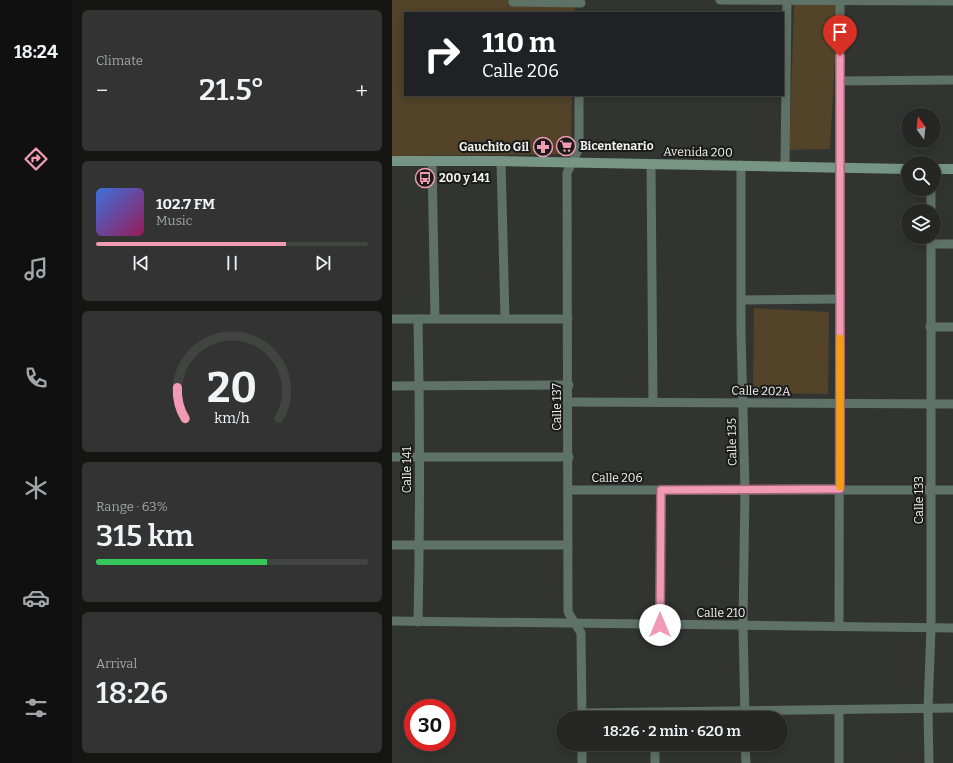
<!DOCTYPE html>
<html lang="en">
<head>
<meta charset="utf-8">
<style>
  :root { --surface:#262725; --page:#323332; --text:#f1f3f6; --muted:#a4a5a7; --line:#424442; --accent:#f09ab6 }
  body { margin:0; font-family:Bitter,serif; background:var(--page); color:var(--text); height:100vh; display:flex; flex-direction:column; font-size:15px; white-space:nowrap }
  * { box-sizing:border-box; margin:0 }
  p { font-size:13px; color:var(--muted) }
  .icon { flex:none; width:22px; height:22px; fill:none; stroke:currentColor; stroke-width:2; stroke-linecap:round; stroke-linejoin:round }
  .map { position:relative; flex:1; overflow:hidden }
  .details { display:flex; flex-direction:column; gap:10px; padding:10px; background:#151514; width:320px }
  .details>* { flex:none }
  .guide { position:absolute; left:12px; top:12px; width:380px; height:84px; border-radius:0px; box-shadow:0 2px 10px #0003,0 0 0 1px var(--line); background:#202124; color:#fff; overflow:hidden }
  .needle { width:26px; rotate:345deg }
  .controls { position:absolute; left:509px; top:108px; display:grid; gap:8px }
  .controls a { display:grid; place-items:center; width:40px; height:40px; border-radius:50%; background:var(--surface); box-shadow:0 2px 10px #0003,0 0 0 1px var(--line); font-size:20px }
  .speed { position:absolute; left:12px; top:699px; display:flex; gap:8px; font-size:20px; font-weight:700; text-align:center }
  .speed>* { display:grid; place-content:center; width:52px; height:52px; border-radius:50%; background:var(--surface); box-shadow:0 2px 10px #0003,0 0 0 1px var(--line); line-height:1 }
  .speed .limit { border:6px solid #d22; background:#fff; color:#111 }
  .pin { position:absolute; display:grid; place-items:center; width:34px; height:34px; color:#fff; margin:-41px -17px; border-radius:50% 50% 50% 0; rotate:-45deg; box-shadow:0 0 4px #0007 }
  .pin .icon { rotate:45deg }
  .me { position:absolute; width:44px; margin:-22px; rotate:0deg; stroke-linejoin:round; filter:drop-shadow(0 0 3px #0008) }
  .turn { display:flex; align-items:center; gap:14px; height:84px; padding:0 12px; font-size:18px }
  .turn .icon { width:52px; height:52px; stroke-width:2.5 }
  .turn b { display:block; font-size:28px; line-height:34px }
  .big { font-size:30px; font-weight:600; line-height:1.1 }
  .details .card { flex:1; display:flex; flex-direction:column; justify-content:center; gap:6px; min-width:0; padding:0 14px; border-radius:6px; background:var(--page) }
  .details .dial { align-items:center; gap:0 }
  .dial svg { height:104px; overflow:visible; fill:none; stroke:var(--line); stroke-width:7; stroke-linecap:round; text-anchor:middle }
  .dial text { fill:var(--text); stroke:none }
  .song { display:flex; align-items:center; gap:12px }
  .cover { width:48px; height:48px; border-radius:6px; background:linear-gradient(135deg,hsl(220 70% 55%),hsl(330 70% 35%)) }
  .played { height:4px; border-radius:2px; background:linear-gradient(90deg,var(--accent) 70%,var(--line) 70%) }
  .keys { display:flex; justify-content:space-around; direction:ltr }
  .heat { display:flex; justify-content:space-between; align-items:center; font-size:22px; direction:ltr }
  .charge { height:6px; border-radius:3px; background:linear-gradient(90deg,#34c759 63%,var(--line) 0) }
  .trip { position:absolute; left:164px; top:711px; width:232px; height:40px; border-radius:20px; background:var(--surface); box-shadow:0 2px 10px #0003,0 0 0 1px var(--line); font-weight:600; line-height:40px; text-align:center }
  main { display:flex; flex:1; min-height:0 }
  .tab-bar { display:flex; flex-direction:column; width:72px; justify-content:space-around; align-items:center; background:#0f100f; color:var(--muted) }
  .tab-bar .icon { width:28px; height:28px }
  .tab-bar .active { color:var(--accent) }
  .tab-bar b { font-size:18px; color:var(--text) }
  .map>svg:first-child { display:block }
</style>
</head>
<body>
<main>
<nav class="tab-bar">
<b>18:24</b>
<svg class="icon active" aria-label="directions" viewBox="0 0 24 24"><path d="M12 3l9 9-9 9-9-9zM9 14v-3h6M13 9l2 2-2 2"/></svg>
<svg class="icon" aria-label="music" viewBox="0 0 24 24"><path d="M9 18V5l10-2v13"/><circle cx="6" cy="18" r="3"/><circle cx="16" cy="16" r="3"/></svg>
<svg class="icon" aria-label="phone" viewBox="0 0 24 24"><path d="M5 4h4l2 5-3 2q2 4 5 5l2-3 5 2v4C11 20 4 13 5 4z"/></svg>
<svg class="icon" aria-label="climate" viewBox="0 0 24 24"><path d="M12 3v18M4 7l16 10M4 17L20 7"/></svg>
<svg class="icon" aria-label="car" viewBox="0 0 24 24"><path d="M5 17H2v-5l4-1 3-4h7l3 4 3 1v5h-3M9 17h6M6 11h13"/><circle cx="7" cy="17" r="2"/><circle cx="17" cy="17" r="2"/></svg>
<svg class="icon" aria-label="filters" viewBox="0 0 24 24"><path d="M4 7h16M4 17h16"/><circle cx="9" cy="7" r="2"/><circle cx="15" cy="17" r="2"/></svg>
</nav>
<section class="details">
<div class="card"><p>Climate</p>
<div class="heat"><a>−</a><b class="big">21.5°</b><a>+</a></div>
</div>
<div class="card">
<div class="song"><i class="cover"></i><div><b>102.7 FM</b><p>Music</p></div></div>
<div class="played"></div>
<div class="keys"><svg class="icon" aria-label="previous" viewBox="0 0 24 24"><path d="M18 5L8 12l10 7zM5 5v14"/></svg><svg class="icon" aria-label="pause" viewBox="0 0 24 24"><path d="M8 5v14M16 5v14"/></svg><svg class="icon" aria-label="next" viewBox="0 0 24 24"><path d="M6 5l10 7-10 7zM19 5v14"/></svg></div>
</div>
<div class="card dial"><svg viewBox="0 0 100 80">
<path d="M14 69A42 42 0 1 1 86 69"/>
<path d="M14 69A42 42 0 0 1 8 45" stroke="#f09ab6"/>
<text x="50" y="56" font-size="32" font-weight="700">20</text>
<text x="50" y="72" font-size="11">km/h</text>
</svg></div>
<div class="card"><p>Range · 63%</p><b class="big">315 km</b><div class="charge"></div></div>
<div class="card"><p>Arrival</p><b class="big">18:26</b></div>
</section>
<div class="map">
<svg width="561" height="763" viewBox="0 0 561 763">
  <rect width="100%" height="100%" fill="#323431"/>
  <g fill="#524329">
    <path d="M0,0H183V13H13V95H180L179,154L0,156Z"/>
    <path d="M402,5H446L438,149L397,150Z"/>
    <path d="M362,308L437,312L436,394L361,393Z"/>
  </g>
  <g fill="none" stroke-linecap="round" stroke-linejoin="round">
    <g stroke="#5f7267" stroke-width="9">
      <path d="M328,0L561,1"/>
      <path d="M121,2L189,3"/>
      <path d="M448,81L561,80"/>
      <path d="M187,95V148L175,173L176,612L189,633L190,718"/>
      <path d="M40,161L43,319"/>
      <path d="M109,161L113,319"/>
      <path d="M259,164L261,402"/>
      <path d="M349,165V332L353,490L351,625L353,718"/>
      <path d="M393,166L395,1"/>
      <path d="M539,211V189"/>
      <path d="M539,244H561"/>
      <path d="M350,300L448,299"/>
      <path d="M0,319H176"/>
      <path d="M538,327H561"/>
      <path d="M0,386L177,385"/>
      <path d="M177,402L561,404"/>
      <path d="M0,457H177"/>
      <path d="M177,490H561"/>
      <path d="M0,545H176"/>
      <path d="M0,621C187,622 374,626 561,628"/>
      <path d="M26,622C28,521 28,420 26,319"/>
      <path d="M268,625L269,491"/>
      <path d="M447,626L448,1"/>
      <path d="M190,713L561,708"/>
      <path d="M190,744V763"/>
      <path d="M263,744V763"/>
      <path d="M353,744L354,763"/>
      <path d="M447,763V710"/>
      <path d="M537,763L536,709L539,628V237"/>
    </g>
    <g stroke="#769584" stroke-width="10">
      <path d="M0,161H109L516,169"/>
      <path d="M542,169H561"/>
    </g>
  </g>
  <g fill="none" stroke-linecap="round" stroke-linejoin="round">
    <defs>
      <path id="route" d="M268,625L269,490L448,489V56"/>
    </defs>
    <use href="#route" stroke="#9c6476" stroke-width="10"/>
    <use href="#route" stroke="#f09ab6" stroke-width="7"/>
    <path stroke="#f59e0b" stroke-width="7" d="M448,487V338"/>
  </g>
  <defs>
    <symbol id="supermarket-ring" viewBox="-11 -11 22 22"><circle r="9.5" fill="#1a1b1a" stroke="#f09ab6" stroke-width="1.5"/><path d="M-6-5.5h2.5l.6 2H6L4.5 2H-2.5L-4.4-4H-6ZM-1.5 3.2a1.3 1.3 0 1 0 .1 0ZM3 3.2a1.3 1.3 0 1 0 .1 0Z" fill="#f09ab6"/></symbol>
    <symbol id="pharmacy-ring" viewBox="-11 -11 22 22"><circle r="9.5" fill="#1a1b1a" stroke="#f09ab6" stroke-width="1.5"/><path d="M-2-6h4v4h4v4h-4v4h-4v-4h-4v-4h4Z" fill="#f09ab6"/></symbol>
    <symbol id="bus-ring" viewBox="-11 -11 22 22"><circle r="9.5" fill="#1a1b1a" stroke="#f09ab6" stroke-width="1.5"/><path d="M-5-6H5V4H4V6H2V4H-2V6H-4V4H-5ZM-3.5-4V0h7V-4ZM-3.5 1.2v1.5H-2V1.2ZM2 1.2v1.5H3.5V1.2Z" fill="#f09ab6"/></symbol>
  </defs>
  <g fill-rule="evenodd">
    <use href="#supermarket-ring" x="163" y="135" width="22" height="22"/>
    <use href="#pharmacy-ring" x="140" y="136" width="22" height="22"/>
    <use href="#bus-ring" x="22" y="167" width="22" height="22"/>
  </g>
  <g text-anchor="middle" dominant-baseline="central" stroke-width="4" stroke-linejoin="round" paint-order="stroke">
    <g font-size="12" font-weight="bold" fill="#f0f1ef" stroke="#1a1b1a" text-anchor="start">
      <text x="188" y="146">Bicentenario</text>
      <text x="137" y="147" text-anchor="end">Gauchito Gil</text>
      <text x="47" y="178">200 y 141</text>
    </g>
    <g font-size="12" fill="#f0f1ef" stroke="#1a1b1a">
      <text transform="translate(306 152) rotate(1)">Avenida 200</text>
      <text transform="translate(369 391) rotate(1)">Calle 202A</text>
      <text transform="translate(165 407) rotate(-90)">Calle 137</text>
      <text transform="translate(340 442) rotate(-91)">Calle 135</text>
      <text transform="translate(15 470) rotate(-90)">Calle 141</text>
      <text x="225" y="478">Calle 206</text>
      <text transform="translate(527 500) rotate(-90)">Calle 133</text>
      <text x="329" y="613">Calle 210</text>
    </g>
  </g>
</svg>
<div class="controls">
<a><svg class="needle" viewBox="-14 -14 28 28"><path d="M0-13l5 13h-10z" fill="#e53935"/><path d="M0 13l5-13h-10z" fill="#a4a5a7"/></svg></a>
<a><svg class="icon" aria-label="search" viewBox="0 0 24 24"><circle cx="10" cy="10" r="6"/><path d="M15 15l6 6"/></svg></a>
<a><svg class="icon" aria-label="layers" viewBox="0 0 24 24"><path d="M12 4l9 5-9 5-9-5zM3 14l9 5 9-5"/></svg></a>
</div>
<div class="speed"><div class="limit">30</div></div>
<div class="pin" style="left:448px;top:56px;background:#d93025"><svg class="icon" aria-label="arrive" viewBox="0 0 24 24"><path d="M6 21V4h12l-3 4 3 4H6"/></svg></div>
<svg class="me" style="left:268px;top:625px" viewBox="-20 -20 40 40"><circle r="19" fill="#fff"/><path d="M0-13L10 11 0 6-10 11z" fill="#f09ab6"/></svg>
<div class="trip">18:26 · 2 min · 620 m</div>
<div class="guide">
<div class="turn"><svg class="icon" aria-label="right" viewBox="0 0 24 24"><path d="M7 20v-9h11M14 6l5 5-5 5"/></svg><div><b>110 m</b>Calle 206</div></div>
</div>
</div>
</main>
</body>
</html>
